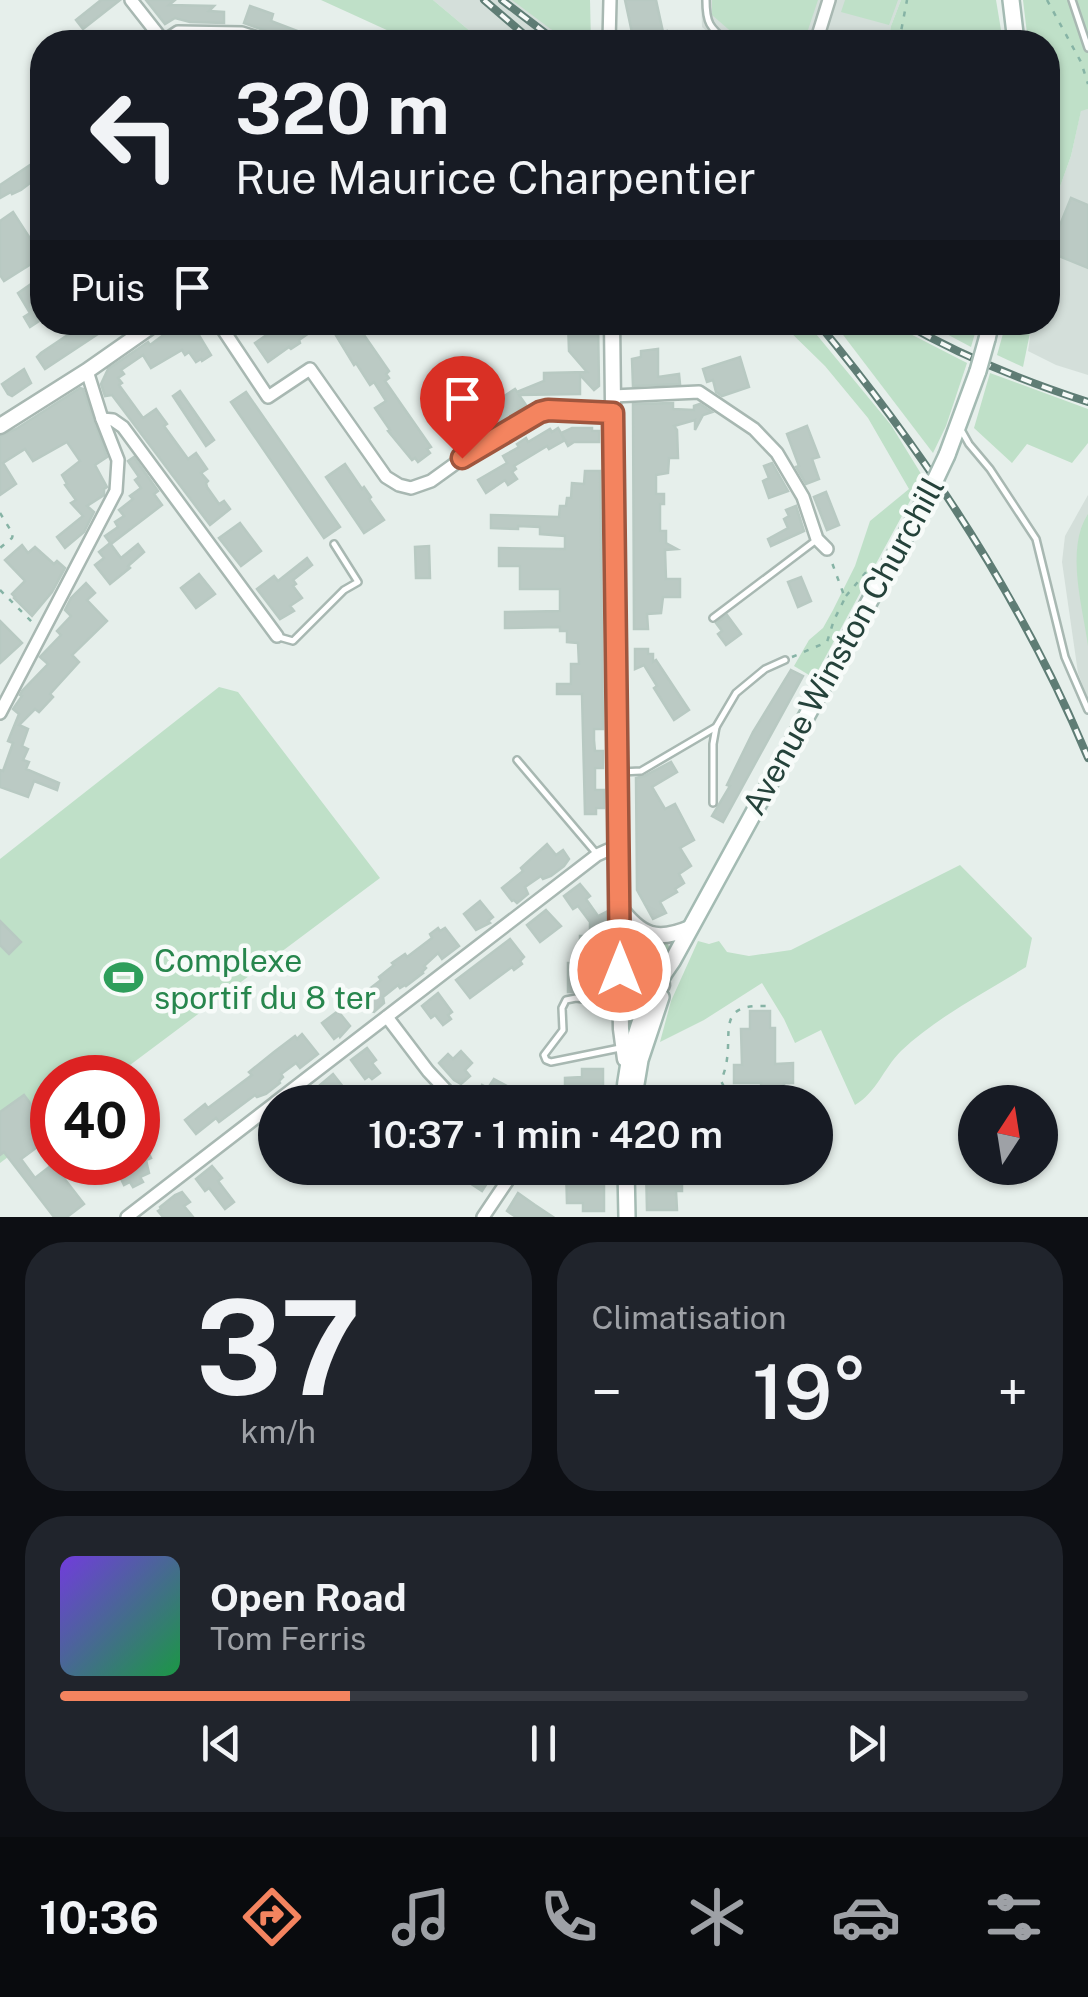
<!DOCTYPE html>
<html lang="fr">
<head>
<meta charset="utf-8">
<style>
  :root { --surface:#171b24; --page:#20242c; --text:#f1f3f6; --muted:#9ea1a6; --line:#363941; --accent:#f4845f }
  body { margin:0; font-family:"Public Sans",sans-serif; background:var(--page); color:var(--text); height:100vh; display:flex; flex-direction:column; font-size:38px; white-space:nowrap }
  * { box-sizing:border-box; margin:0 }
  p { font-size:32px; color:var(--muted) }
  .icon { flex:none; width:55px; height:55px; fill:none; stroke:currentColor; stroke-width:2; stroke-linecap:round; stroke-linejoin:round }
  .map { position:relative; height:1217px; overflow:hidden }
  .panel { display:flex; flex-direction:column; gap:25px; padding:25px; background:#0d0f14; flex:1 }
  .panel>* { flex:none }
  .banner { position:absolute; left:30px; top:30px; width:1030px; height:305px; border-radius:40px; box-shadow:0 2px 8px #0004; background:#171b24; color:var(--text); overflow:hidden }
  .needle { width:65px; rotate:12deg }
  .buttons { position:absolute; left:958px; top:1085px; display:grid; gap:20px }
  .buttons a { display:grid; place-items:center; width:100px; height:100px; border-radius:50%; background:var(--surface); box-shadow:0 2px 8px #0004; font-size:50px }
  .speed { position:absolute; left:30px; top:1055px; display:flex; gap:20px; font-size:50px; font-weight:700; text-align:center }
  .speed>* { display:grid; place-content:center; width:130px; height:130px; border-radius:50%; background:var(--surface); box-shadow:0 2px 8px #0004; line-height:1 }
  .speed .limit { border:15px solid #d22; background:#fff; color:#111 }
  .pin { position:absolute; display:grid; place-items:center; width:85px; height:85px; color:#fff; margin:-102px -42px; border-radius:50% 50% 50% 0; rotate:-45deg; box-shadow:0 0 10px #0007 }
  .pin .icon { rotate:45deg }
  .me { position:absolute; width:110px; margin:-55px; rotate:0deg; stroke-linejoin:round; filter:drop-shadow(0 0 8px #0008) }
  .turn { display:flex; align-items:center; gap:35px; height:210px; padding:0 40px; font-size:45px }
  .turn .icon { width:130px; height:130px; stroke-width:2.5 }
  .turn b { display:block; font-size:70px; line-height:85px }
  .then { display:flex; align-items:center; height:95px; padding:0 40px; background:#0003; gap:20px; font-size:38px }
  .big { font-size:75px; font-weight:600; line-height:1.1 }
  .panel .tile { flex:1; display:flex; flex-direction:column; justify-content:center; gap:15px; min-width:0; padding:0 35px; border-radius:40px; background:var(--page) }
  .panel .dial { align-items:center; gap:0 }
  .dial b { font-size:130px; line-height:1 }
  .song { display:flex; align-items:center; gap:30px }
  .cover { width:120px; height:120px; border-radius:15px; background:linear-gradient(135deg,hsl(260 70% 55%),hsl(140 70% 35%)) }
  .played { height:10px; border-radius:5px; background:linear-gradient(90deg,var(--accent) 30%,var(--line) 30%) }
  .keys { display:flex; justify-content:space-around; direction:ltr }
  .heat { display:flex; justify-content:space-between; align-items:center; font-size:55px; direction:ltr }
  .panel .tiles { flex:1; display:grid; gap:25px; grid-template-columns:1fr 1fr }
  .tile:last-child { grid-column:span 2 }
  .trip { position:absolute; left:258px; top:1085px; width:575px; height:100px; border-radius:50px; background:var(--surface); box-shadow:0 2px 8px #0004; font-weight:600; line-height:100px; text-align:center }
  .tabs { display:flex; height:160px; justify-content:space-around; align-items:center; background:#090b0e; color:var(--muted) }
  .tabs .icon { width:70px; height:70px }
  .tabs .current { color:var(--accent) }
  .tabs b { font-size:45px; color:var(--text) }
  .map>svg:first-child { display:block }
</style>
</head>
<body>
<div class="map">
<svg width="1088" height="1217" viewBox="0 0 1088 1217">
  <rect width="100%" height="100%" fill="#e6efeb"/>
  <g fill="#d4dfda">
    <path d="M433,0H536L552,30L568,42H483Z"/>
    <path d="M701,0H901L891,26L888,42H719L702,27Z"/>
    <path d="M1088,109V375L1056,365L1028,351L1032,323L1048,322V220L1071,156L1081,110Z"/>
    <path d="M1088,495V699L1078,673L1062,562L1065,536Z"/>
  </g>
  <g fill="#bfe0c8">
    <path d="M321,0H433L483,42H413Z"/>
    <path d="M512,0H590L591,42H568Z"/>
    <path d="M712,0H818L804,42H743L712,15Z"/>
    <path d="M845,0H898L889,25L841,12Z"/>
    <path d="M901,0H996L1003,42H888L891,26Z"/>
    <path d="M1023,0H1088V109L1081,111L1071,156L1048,220V42H1028Z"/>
    <path d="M781,323H807L891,425L923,477L814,678L794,666L809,640L823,628L833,610L855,566L870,521L909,489L868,418L825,366Z"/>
    <path d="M834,323H889L967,363L946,426L933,453Z"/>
    <path d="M926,323H978L971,347Z"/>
    <path d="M1006,323H1032L1023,367L997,355Z"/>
    <path d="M990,373L1088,409V443L1072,463L1027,444L1012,463L974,428Z"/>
    <path d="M1088,514V646C1083,607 1065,549 1088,514Z"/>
    <path d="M219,687L238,692L380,878L114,1077L52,1078V1124L0,1163V859Z"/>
    <path d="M960,865L1032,938L1026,967C984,993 937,1017 901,1051C883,1069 877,1092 855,1105L821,1030L795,1043L784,1019L762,983L704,1020L660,1042L671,1001L698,941L709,944L719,941L727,952L749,956L791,950Z"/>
    <path d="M625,930L651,942L667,943L670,948L654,980L649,981L623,972Z"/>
  </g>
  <g fill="#bbcac4" stroke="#b8c9c2" stroke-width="2.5">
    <path d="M101,0H120L83,29L76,20Z"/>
    <path d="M146,0H175L169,5L214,6L209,11L224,12V23L190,22L175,18L165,24Z"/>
    <path d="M625,0H656L663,32L667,31L669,42H634Z"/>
    <path d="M250,6L273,14L271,21L326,42H296L244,23Z"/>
    <path d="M42,157V174L21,190L12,194L11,192L0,198V185Z"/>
    <path d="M1071,198L1088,205V268L1049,252Z"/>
    <path d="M13,212L42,257L4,281L0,275V221Z"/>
    <path d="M31,284L42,302V319L30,327L24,317L30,313L18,293Z"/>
    <path d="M87,322H116L45,369L37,357L41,353Z"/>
    <path d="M181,322H191L211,355L202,361L201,359L196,362L189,352L185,355L182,350L151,368L143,355L121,370L124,374L118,378L122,383L119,385L143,418L156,409L167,424L164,426L188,459L196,453L207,469L201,473L208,481L206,483L207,487L219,504L224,501L230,509L210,525L112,395L105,396L101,384L108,369L148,342L150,345Z"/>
    <path d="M285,322H325L299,340L300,343L291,349L289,347L268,362L255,343Z"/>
    <path d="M348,322H355L389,371L386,374L389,378L385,381L431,447L427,449L430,453L418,462L415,458L412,460L388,431L390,430L375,408L386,401L374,382L370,385L356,363L354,365L334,332Z"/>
    <path d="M568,322H598L599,386L594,390L580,375V394L519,395L526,405L519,409L521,412L491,430L489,427L483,430L480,424L454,439L447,428L472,412L475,415L515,389L517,392L544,381V373L587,372L569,351Z"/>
    <path d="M658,349V377L679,374L680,384L633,386L632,359L641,357V351Z"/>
    <path d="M740,357L749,387L722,396L716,392L713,380L707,382L703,369Z"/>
    <path d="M24,369L31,383L12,396L8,394L2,384Z"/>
    <path d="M80,388L83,389L107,457L95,465L107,487L104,489V495L87,506L94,512L84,532L65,548L57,537L83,516L71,503L76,500L65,485L67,484L62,475L80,461L67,442L33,461L25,449L3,463L16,484L0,495V436L16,429Z"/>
    <path d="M180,391L214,440L206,446L173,396Z"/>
    <path d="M246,392L340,527L324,538L231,402Z"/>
    <path d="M673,403V409L694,410V406L700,404L712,412L703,415L695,430V420L674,426L677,430L678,458H669L668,473L656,475V494H664V504H660V531H666V543L677,549L665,550L666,579H680V597H663L661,613L647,614L648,629H634L633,404Z"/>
    <path d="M807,426L819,457L812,459L819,479L806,484L796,467L799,466L787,434Z"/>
    <path d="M558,428L565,440L549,449L547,446L514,466L516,469L512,472L517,479L508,485L505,480L486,493L478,480L507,463L503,456L519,447L517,444L526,438L528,442L550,429L552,432Z"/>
    <path d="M572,428H592V431H599V442H574L568,446L561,433Z"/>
    <path d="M134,457L158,491L154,494L162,505L111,544L105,536L118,527L115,522L124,516L119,510L133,499L130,496L141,488L135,480L139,477L128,461Z"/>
    <path d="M772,463L788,491L769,498L763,481L769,478L764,466Z"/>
    <path d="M345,464L362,489L364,487L371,497L369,499L384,520L364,533L326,477Z"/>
    <path d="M585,471H600L603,729H594V740L595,751H603V768H595V790H604V808H596V814H585L582,694H557V684H571V664H579L578,643L567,642V631H560V627L505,628V612L560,611V589H520V566H499V548L565,549V536L540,534V527L518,526V529L491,528V515L559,517L560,506H566L567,498H571L572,483L584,484Z"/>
    <path d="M826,492L839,525L827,530L814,497Z"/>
    <path d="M796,506L804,531L771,546L768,539L788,528L784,519L789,516L786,510Z"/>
    <path d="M240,523L261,551L241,566L219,538Z"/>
    <path d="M110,543L121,558L138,544L144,552L128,566L130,568L110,584L95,565L104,558L99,552Z"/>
    <path d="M22,545L28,553L35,547L54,564L57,561L65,568L52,592L32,616L14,598L15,597L12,594L25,581L5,560Z"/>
    <path d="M429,546L430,578H416L415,547Z"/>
    <path d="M307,558L312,565L293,580L296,584L293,586L302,598L290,606L294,611L280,619L257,589L274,576L278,581Z"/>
    <path d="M199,574L215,594L196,608L181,588Z"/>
    <path d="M801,577L811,601L798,607L788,582Z"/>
    <path d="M86,583L95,593L87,600L107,621L72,655L79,662L50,694L53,697L39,712L35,709L19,725L28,729L22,746L28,749L23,760L29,762L26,769L59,783L57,790L34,781L28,797L0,787V770L3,771L13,743L8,741L19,714L13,709L22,696L20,695L22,691L48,664L40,657L61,635L57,631L71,616L65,610L71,598Z"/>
    <path d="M727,615L741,634L726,645L718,634L722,631L716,623Z"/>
    <path d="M0,621L22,643L0,663Z"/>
    <path d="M635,649H648V654H653V662L656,660L689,710L674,720L654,688L657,686L644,665L635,669Z"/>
    <path d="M791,670L803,676L723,822L712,816L730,786L727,785L753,732Z"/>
    <path d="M671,762L677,772L652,787L665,809L675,804L694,840L680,848L691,866L679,874L684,883L675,889L677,892L660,902L666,913L653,919L637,890L636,778L644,776Z"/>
    <path d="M547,844L556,855L563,850L569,859L564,866L551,876L543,879L541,876L525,887L528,894L517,903L514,900L512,901L502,888L523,871L521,868Z"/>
    <path d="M580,884L590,896L586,899L598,916L606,912V974H598V992H568V963H580V936H590V922L578,906L573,909L564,896Z"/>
    <path d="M480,901L493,917L488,921L490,923L476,930L464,914Z"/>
    <path d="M546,910L561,926L540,942L527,925Z"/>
    <path d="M0,921L21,942L9,954L0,945Z"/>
    <path d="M438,928L440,931L445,928L459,946L442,959L438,953L424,966L426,968L422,972L423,973L406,986L405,985L400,988L398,985L383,997L384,1003L374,1012L370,1011L359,997L381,980L379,977L394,965L392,963L405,954L407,957L432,938L430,934Z"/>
    <path d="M510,939L524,957L520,961L522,964L514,970L512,967L470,998L456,980Z"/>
    <path d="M438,993L452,1012L448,1015L451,1019L443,1025L435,1015L431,1018L422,1006Z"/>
    <path d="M338,1011L350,1026L340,1037L339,1035L334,1039L322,1023Z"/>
    <path d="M750,1011H770V1028H775V1064L793,1063V1083H784L785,1100L782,1102H762L761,1083H734V1065H742L741,1029H750Z"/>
    <path d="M302,1034L318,1054L300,1068L296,1063L281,1074L283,1077L279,1081L280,1083L266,1094L257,1097L255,1095L219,1122L216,1118L196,1134L185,1120L205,1104L208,1108L252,1075L249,1072L274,1052L295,1036L297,1039Z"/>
    <path d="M367,1048L376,1060L372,1063L380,1073L372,1079L369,1076L365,1079L351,1060Z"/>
    <path d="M461,1051L472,1063L465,1070L470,1076L461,1084L454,1080L439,1063L448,1054L453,1059Z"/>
    <path d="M582,1069H603V1102H578V1095H565V1078L582,1077Z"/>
    <path d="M333,1074L347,1092L342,1097L334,1102L328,1095L319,1102H300Z"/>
    <path d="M494,1079L507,1086L499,1102H484L476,1096L482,1085L488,1088Z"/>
    <path d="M24,1095L48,1127L52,1123V1136L21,1159L35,1178L53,1164L60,1173L84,1204L67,1217H54L4,1152L0,1155V1112Z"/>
    <path d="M138,1140L141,1147L145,1145L151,1158L146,1160L149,1173L140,1177L143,1182L133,1187L130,1182L124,1185L113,1162H138Z"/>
    <path d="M212,1166L222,1178L218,1181L234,1202L225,1209L209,1188L205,1191L196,1179Z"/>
    <path d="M447,1168H482L493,1174L482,1191Z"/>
    <path d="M566,1168H604V1211H583V1203H567Z"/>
    <path d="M646,1168H682V1191H676L677,1210H647Z"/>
    <path d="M182,1192L190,1202L184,1206L193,1217H163L158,1211L161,1209L160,1207L175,1195Z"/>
    <path d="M518,1193L535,1205L553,1217H516L507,1211Z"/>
  </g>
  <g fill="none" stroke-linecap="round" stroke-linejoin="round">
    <defs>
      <g id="service">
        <path d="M706,0C706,24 710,27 727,42"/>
        <path d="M1072,0L1088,48"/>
        <path d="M960,428L969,444L990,469L1036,539L1065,657L1088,710"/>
        <path d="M713,618L815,541"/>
        <path d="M279,637L293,641L344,590L358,582L334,544"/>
        <path d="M517,760L596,853"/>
        <path d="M621,772L641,771L716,727L736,693L765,669L785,660"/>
        <path d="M713,803V744L716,727"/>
        <path d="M619,1004L576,998L566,1000L562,1008L563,1030L544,1055L546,1060L551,1062L620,1048"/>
      </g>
      <g id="minor">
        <path d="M131,0L164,42"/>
        <path d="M163,42L178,32L242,33L269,42"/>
        <path d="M609,42L610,0"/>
        <path d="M816,42L829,0"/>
        <path d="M218,322L268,397L310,369L386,477L399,485L411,488L431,481L474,450L540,412L548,410L613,413"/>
        <path d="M613,396L699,392L754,429L777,453L803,497L817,539L827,549"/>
        <path d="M102,419L113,420L123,427L277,636"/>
        <path d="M0,713L116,491L118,460L102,419L87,371"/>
        <path d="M387,1017L428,1071L457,1102"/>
        <path d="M276,1102L597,855L608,850L619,851"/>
        <path d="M127,1217L275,1103"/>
        <path d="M483,1217L516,1168"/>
      </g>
      <g id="tertiary">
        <path d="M612,322L620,970L621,1029L625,1059L628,1061"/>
        <path d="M0,426L87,371L157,322"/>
        <path d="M620,908C641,936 657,942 690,928"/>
        <path d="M620,975C634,981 647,989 662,985"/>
      </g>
      <g id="secondary">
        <path d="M1011,0L1016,42"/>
        <path d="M987,339L991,322"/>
        <path d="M947,455L978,371"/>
        <path d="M624,1102C627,1052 643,1001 673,960L931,489"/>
        <path d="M633,1102L640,1060L661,997"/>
        <path d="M626,1168L627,1217"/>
      </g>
    </defs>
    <use href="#service" stroke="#a8b8b2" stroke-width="10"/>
    <use href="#minor" stroke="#a8b8b2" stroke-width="16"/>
    <use href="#tertiary" stroke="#a8b8b2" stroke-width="19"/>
    <use href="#secondary" stroke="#a4bbb3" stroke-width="20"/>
    <g stroke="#86b3a5" stroke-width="2.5" stroke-dasharray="5 8" stroke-linecap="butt">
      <path d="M1047,0L1081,62L1088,84"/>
      <path d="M899,42L907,0"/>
      <path d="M0,513L13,534L12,538L0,548"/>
      <path d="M0,590L34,624"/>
      <path d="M846,596L873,564"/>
      <path d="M792,657L827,642L834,620L845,598L831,560"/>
      <path d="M730,1098L721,1081C723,1076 725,1070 726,1065C733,1031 716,1004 766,1006L769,1008"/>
    </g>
    <use href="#service" stroke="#fff" stroke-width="5"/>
    <use href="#minor" stroke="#fff" stroke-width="11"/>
    <use href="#tertiary" stroke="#fff" stroke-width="14"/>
    <use href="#secondary" stroke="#fff" stroke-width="15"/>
    <defs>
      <g id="rail">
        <path d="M484,0L533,42"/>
        <path d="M502,0L557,42"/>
        <path d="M817,322C926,454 1022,599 1088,758"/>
        <path d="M902,322C961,356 1023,381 1088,402"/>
      </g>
    </defs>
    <use href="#rail" stroke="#5f7d75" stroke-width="8"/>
    <use href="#rail" stroke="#f7fbf9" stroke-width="4" stroke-dasharray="11" stroke-linecap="butt"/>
    <defs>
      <g id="secondary-bridge">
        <path d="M978,371L987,339"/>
        <path d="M931,489L947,455"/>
      </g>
    </defs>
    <use href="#secondary-bridge" stroke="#a4bbb3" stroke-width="20" stroke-linecap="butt"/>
    <use href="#secondary-bridge" stroke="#fff" stroke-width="15"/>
  </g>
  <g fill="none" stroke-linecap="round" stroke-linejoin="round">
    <defs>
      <path id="route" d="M462,458L540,412L548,410L613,413L620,970"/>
    </defs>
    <use href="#route" stroke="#9f563e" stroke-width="25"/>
    <use href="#route" stroke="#f4845f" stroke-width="18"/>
  </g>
  <defs>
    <symbol id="stadium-bare" viewBox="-9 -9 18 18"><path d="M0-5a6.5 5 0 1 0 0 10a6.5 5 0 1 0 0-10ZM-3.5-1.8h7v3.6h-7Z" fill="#2e9e5b" stroke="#f7fbf9" stroke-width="2.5" paint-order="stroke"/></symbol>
  </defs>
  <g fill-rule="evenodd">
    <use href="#stadium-bare" x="96" y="950" width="55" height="55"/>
  </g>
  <g text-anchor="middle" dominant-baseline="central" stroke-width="9" stroke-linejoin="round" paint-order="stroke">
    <g font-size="32" fill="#24423a" stroke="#f7fbf9">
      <text transform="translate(843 646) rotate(-61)">Avenue Winston Churchill</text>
    </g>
    <g font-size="32" fill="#27864d" stroke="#f7fbf9" text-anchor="start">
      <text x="154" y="960">Complexe<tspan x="154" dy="37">sportif du 8 ter</tspan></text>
    </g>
  </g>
</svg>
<div class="buttons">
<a><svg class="needle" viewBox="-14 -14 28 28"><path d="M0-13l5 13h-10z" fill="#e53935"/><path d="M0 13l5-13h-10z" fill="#9ea1a6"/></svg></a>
</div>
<div class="speed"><div class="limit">40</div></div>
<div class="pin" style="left:462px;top:458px;background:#d93025"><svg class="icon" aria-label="arrive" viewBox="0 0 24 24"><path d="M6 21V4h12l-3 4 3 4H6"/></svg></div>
<svg class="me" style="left:620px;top:970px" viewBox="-20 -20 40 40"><circle r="17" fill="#f4845f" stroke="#fff" stroke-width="3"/><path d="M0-11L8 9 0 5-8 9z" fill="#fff"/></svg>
<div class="trip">10:37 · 1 min · 420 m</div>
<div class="banner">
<div class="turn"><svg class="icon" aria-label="left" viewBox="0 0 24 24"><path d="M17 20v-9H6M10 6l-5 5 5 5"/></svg><div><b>320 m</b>Rue Maurice Charpentier</div></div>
<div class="then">Puis<svg class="icon" aria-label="arrive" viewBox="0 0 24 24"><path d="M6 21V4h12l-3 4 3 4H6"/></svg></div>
</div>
</div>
<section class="panel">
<div class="tiles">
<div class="tile dial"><b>37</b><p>km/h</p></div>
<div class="tile"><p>Climatisation</p>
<div class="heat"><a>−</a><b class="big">19°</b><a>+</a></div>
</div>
<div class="tile">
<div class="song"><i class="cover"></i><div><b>Open Road</b><p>Tom Ferris</p></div></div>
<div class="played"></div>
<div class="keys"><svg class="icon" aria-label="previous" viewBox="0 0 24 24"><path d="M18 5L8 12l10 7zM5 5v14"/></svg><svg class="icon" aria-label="pause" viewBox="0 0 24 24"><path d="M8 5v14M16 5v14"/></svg><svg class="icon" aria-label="next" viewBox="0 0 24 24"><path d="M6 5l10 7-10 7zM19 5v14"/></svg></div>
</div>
</div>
</section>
<nav class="tabs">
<b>10:36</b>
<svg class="icon current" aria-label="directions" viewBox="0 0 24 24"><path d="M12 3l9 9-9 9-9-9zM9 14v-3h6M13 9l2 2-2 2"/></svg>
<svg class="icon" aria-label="music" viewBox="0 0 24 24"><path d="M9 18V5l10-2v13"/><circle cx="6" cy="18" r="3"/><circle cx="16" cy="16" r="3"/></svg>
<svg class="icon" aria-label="phone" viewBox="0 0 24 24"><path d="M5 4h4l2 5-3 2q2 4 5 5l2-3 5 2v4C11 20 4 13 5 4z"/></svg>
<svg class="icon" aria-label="climate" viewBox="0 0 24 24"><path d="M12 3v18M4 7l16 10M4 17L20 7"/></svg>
<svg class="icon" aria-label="car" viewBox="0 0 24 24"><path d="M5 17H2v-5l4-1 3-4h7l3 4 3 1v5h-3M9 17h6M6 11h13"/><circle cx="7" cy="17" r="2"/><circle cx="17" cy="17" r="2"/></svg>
<svg class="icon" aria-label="filters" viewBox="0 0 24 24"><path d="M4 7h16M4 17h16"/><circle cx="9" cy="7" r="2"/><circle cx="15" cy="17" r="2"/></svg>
</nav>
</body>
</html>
